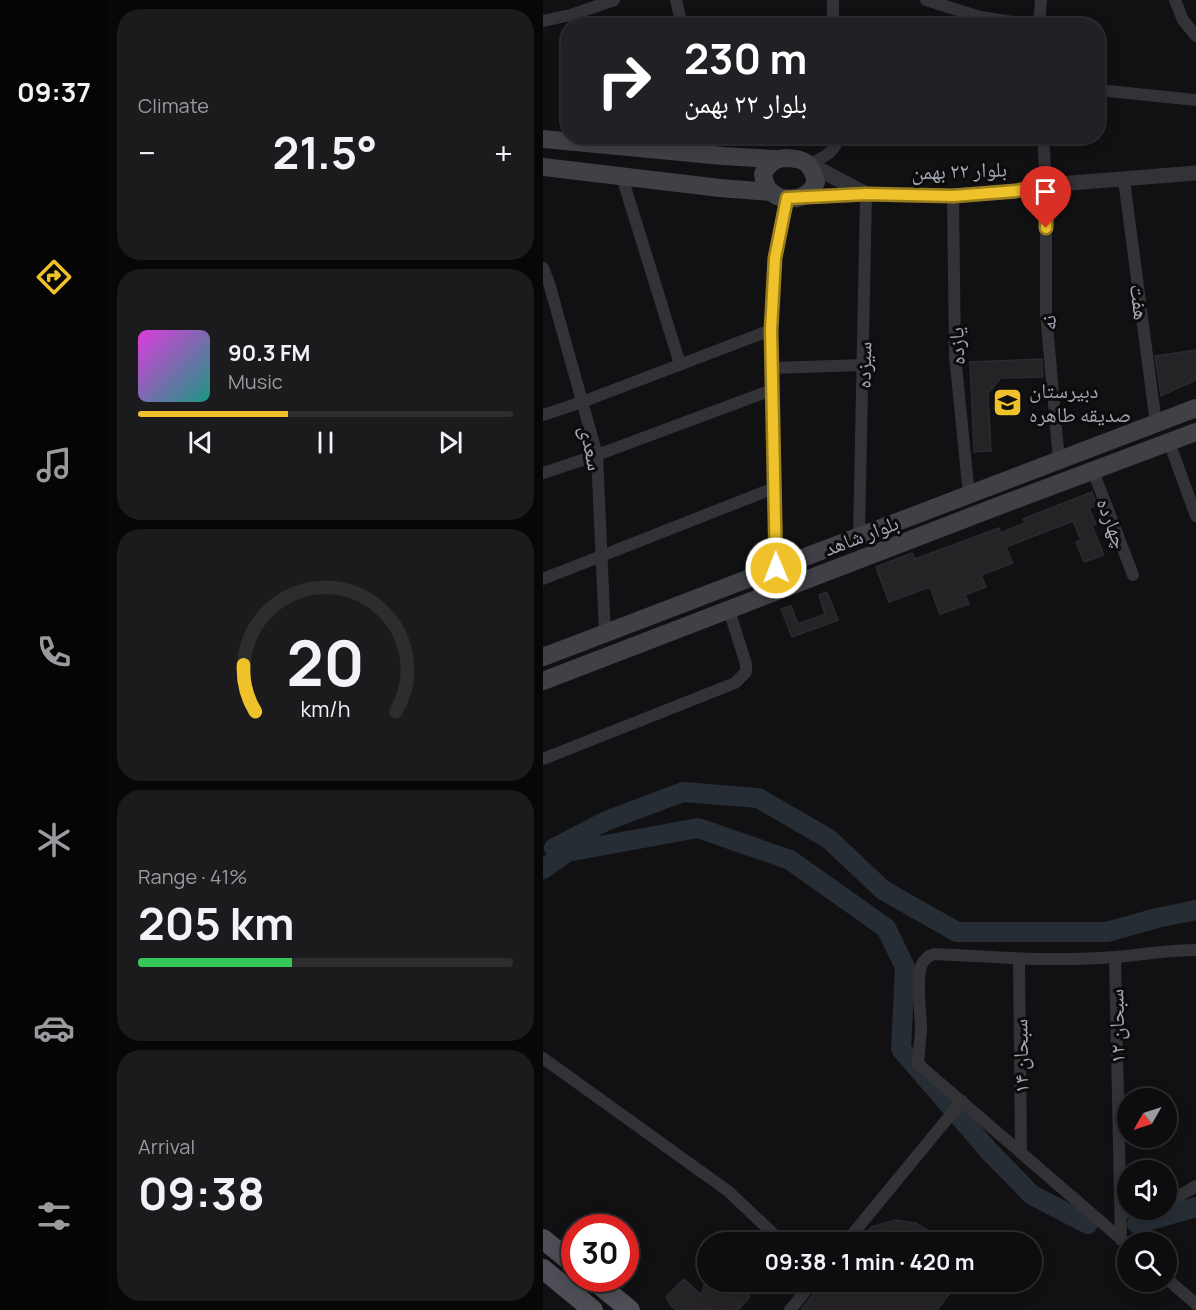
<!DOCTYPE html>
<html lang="en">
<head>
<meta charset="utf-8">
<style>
  :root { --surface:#0d0c0e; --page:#1b1a1c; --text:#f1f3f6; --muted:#9a9b9e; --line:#2d2c2e; --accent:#efc22b }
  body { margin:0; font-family:Manrope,"Noto Naskh Arabic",sans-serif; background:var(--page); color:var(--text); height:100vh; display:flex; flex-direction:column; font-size:22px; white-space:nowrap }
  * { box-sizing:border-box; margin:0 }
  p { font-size:20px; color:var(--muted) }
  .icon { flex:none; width:33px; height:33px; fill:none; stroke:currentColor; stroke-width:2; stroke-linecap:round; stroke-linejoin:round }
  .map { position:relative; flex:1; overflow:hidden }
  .sheet { display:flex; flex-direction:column; gap:9px; padding:9px; background:#070708; width:435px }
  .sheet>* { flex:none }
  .hud { position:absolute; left:18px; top:18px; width:544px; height:126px; border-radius:24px; box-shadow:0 3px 15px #0003,0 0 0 2px var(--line); background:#202124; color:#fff; overflow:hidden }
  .needle { width:39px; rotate:231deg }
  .tools { position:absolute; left:574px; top:1088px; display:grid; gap:12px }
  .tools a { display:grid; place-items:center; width:60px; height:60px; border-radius:50%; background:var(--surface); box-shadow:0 3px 15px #0003,0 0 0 2px var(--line); font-size:30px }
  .speed { position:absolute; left:18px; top:1214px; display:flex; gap:12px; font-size:30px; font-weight:700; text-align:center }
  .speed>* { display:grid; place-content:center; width:78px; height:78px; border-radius:50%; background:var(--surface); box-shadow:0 3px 15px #0003,0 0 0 2px var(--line); line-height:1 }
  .speed .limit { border:9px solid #d22; background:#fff; color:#111 }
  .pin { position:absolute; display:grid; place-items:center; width:51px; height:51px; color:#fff; margin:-62px -26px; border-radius:50% 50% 50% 0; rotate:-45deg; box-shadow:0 0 6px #0007 }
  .pin .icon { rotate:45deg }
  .me { position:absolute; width:66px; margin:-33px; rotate:359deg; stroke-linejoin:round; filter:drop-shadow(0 0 4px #0008) }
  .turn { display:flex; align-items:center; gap:21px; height:126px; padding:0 24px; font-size:27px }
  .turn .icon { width:78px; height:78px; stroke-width:2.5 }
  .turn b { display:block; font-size:42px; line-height:51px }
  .big { font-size:45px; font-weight:700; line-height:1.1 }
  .sheet .tile { flex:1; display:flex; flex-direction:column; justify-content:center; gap:9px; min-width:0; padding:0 21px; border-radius:24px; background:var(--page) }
  .sheet .dial { align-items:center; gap:0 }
  .dial svg { height:156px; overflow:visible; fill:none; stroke:var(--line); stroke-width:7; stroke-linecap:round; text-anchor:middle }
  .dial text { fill:var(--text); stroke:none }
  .song { display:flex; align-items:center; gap:18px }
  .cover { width:72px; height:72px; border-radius:9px; background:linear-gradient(135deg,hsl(300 70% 55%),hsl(170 70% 35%)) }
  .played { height:6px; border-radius:3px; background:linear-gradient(90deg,var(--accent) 40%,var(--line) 40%) }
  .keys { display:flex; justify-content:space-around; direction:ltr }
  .heat { display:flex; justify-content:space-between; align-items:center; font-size:33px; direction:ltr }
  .charge { height:9px; border-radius:4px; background:linear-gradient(90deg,#34c759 41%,var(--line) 0) }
  .trip { position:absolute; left:154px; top:1232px; width:345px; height:60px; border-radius:30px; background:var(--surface); box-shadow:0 3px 15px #0003,0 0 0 2px var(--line); font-weight:700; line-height:60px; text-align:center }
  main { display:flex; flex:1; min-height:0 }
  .dock { display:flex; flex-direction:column; width:108px; justify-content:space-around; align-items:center; background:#050506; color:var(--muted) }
  .dock .icon { width:42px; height:42px }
  .dock .selected { color:var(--accent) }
  .dock b { font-size:27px; color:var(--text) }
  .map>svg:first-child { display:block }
</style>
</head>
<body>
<main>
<nav class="dock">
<b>09:37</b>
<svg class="icon selected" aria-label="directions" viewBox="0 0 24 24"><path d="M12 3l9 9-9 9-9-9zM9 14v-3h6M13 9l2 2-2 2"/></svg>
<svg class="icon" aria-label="music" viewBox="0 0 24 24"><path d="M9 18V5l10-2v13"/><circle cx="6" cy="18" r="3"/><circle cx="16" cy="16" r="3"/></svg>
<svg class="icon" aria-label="phone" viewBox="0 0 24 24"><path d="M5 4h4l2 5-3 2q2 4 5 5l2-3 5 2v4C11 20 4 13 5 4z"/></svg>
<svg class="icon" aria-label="climate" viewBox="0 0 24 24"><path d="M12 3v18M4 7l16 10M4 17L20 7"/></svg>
<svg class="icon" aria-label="car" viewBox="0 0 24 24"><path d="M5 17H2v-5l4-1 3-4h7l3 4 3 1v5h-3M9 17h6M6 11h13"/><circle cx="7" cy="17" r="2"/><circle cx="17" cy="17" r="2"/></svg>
<svg class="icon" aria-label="filters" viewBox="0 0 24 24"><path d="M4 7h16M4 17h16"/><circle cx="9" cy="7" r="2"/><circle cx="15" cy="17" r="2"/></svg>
</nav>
<section class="sheet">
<div class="tile"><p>Climate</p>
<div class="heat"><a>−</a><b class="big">21.5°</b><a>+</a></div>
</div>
<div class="tile">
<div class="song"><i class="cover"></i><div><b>90.3 FM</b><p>Music</p></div></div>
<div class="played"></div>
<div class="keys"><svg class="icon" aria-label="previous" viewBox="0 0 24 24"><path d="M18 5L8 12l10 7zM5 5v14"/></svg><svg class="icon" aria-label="pause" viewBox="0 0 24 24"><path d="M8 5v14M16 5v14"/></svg><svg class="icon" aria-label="next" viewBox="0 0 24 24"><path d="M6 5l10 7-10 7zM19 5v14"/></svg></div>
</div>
<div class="tile dial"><svg viewBox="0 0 100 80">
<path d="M14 69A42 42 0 1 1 86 69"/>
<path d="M14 69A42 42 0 0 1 8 45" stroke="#efc22b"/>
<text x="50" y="56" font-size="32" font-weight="700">20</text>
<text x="50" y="72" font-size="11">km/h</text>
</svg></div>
<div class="tile"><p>Range · 41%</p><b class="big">205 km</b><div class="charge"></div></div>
<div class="tile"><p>Arrival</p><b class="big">09:38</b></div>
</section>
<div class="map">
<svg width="653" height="1310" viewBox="0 0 653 1310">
  <rect width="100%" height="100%" fill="#111012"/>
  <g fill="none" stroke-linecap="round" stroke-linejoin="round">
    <g stroke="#272d35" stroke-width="20">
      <path d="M11,848L63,821L140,792L215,798L286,839L340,890L414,932H564L614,918L653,910"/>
      <path d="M0,869L24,852L155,828L247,860L343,928L362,967L358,1049L446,1151L489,1195L545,1224"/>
      <path d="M594,1224L653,1207"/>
    </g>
  </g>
  <g fill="#242326" stroke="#2b2a2e" stroke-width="1.5">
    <path d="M653,350V380L618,396L612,356Z"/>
    <path d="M499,359L500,377L458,378L445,393L448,451L431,452L427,362Z"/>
    <path d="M549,492L554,505L546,508L553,524L549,525L561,555L541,562L533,542L538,540L530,521L463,547L470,563L438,575L443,587L422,595L426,604L397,614L387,587L346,602L333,567L369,553L372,559L456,528L458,533L482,523L480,519Z"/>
    <path d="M284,592L295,620L249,637L238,609L248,606L255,624L282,614L276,595Z"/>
    <path d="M352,1220L373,1223L404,1242H314L329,1227Z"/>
    <path d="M141,1279L158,1295L162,1281H209L206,1298L195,1310H134L129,1307L123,1297Z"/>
    <path d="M279,1281H411V1288L394,1310H258L277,1286Z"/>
  </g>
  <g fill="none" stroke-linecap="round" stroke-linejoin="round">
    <g stroke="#323237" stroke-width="12">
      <path d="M133,0L139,26"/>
      <path d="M290,0V26"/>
      <path d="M383,0L437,17L496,26L498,0"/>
      <path d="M632,0L640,20L653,36"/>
      <path d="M0,21L28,15L71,0"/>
      <path d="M555,90L653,100"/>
      <path d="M500,136L503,185V313L516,461"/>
      <path d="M266,164C278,159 294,152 295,136"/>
      <path d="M79,177L137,364"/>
      <path d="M581,180L613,424"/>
      <path d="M410,196L412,356L426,495"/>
      <path d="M0,268L6,283L54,455L62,634"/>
      <path d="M229,368L320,365"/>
      <path d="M0,415L39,402L228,330"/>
      <path d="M626,442L653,516"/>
      <path d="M550,471L590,575"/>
      <path d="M0,473L54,455L229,390"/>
      <path d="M316,536L323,194"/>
      <path d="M233,568L228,330L233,258L244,198"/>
      <path d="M0,579L231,488"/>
      <path d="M0,759L192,683L203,672V664L186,610"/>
      <path d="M572,957L578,1240"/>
      <path d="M476,959L478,1153"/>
      <path d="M0,1058L185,1191L239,1242"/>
      <path d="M624,1201L631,1199L653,1186"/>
      <path d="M578,1214L596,1209"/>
      <path d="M303,1242L419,1101"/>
      <path d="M585,1245L375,1064C376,1053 377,1042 378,1031C378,1012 373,983 378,966C381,959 385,956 391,954C451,957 511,962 571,957C598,955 625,950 653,950"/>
      <path d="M624,1279L653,1304"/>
      <path d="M247,1310L271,1281"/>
    </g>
    <g stroke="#323237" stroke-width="15">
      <path d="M266,164L323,194"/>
      <path d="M260,197L323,194L410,196L473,191L503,185L653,173"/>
    </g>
    <g stroke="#404147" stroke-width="18">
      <path d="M0,139L180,156L232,159"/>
      <path d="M241,158C261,158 268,162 273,182C271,185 270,188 268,190C259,201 238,201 228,192C222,187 221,181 220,174C225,164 230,160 241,158Z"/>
      <path d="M0,167L177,188L228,192"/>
      <path d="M0,657L653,408"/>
      <path d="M0,681L450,508L653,432"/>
    </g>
    <g stroke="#4e4e56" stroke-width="20">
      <path d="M0,1239L32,1265"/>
      <path d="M0,1269L50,1310"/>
      <path d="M48,1278L87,1310"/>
    </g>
  </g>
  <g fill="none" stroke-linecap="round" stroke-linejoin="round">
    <defs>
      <path id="route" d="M233,568L228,330L232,258L244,198L323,194L410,196L473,191L503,185V228"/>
    </defs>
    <use href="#route" stroke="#9b7e1c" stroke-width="15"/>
    <use href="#route" stroke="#efc22b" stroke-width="10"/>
  </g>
  <defs>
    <symbol id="school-square" viewBox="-11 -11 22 22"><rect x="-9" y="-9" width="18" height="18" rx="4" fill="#efc22b" stroke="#0c0c0d"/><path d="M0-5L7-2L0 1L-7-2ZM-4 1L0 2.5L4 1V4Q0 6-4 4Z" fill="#111"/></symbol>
  </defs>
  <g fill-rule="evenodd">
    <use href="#school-square" x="448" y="386" width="33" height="33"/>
  </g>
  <g text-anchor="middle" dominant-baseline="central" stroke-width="6" stroke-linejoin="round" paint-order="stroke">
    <g font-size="21" fill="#a2a5b3" stroke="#0c0c0d">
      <text transform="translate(416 170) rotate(-2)">بلوار ۲۲ بهمن</text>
      <text transform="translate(597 302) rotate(83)">هفت</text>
      <text transform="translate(505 323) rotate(-94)">نه</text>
      <text transform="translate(413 346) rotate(-92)">یازده</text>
      <text transform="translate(320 365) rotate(-89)">سیزده</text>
      <text transform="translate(49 448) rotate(79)">سعدی</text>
      <text transform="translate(570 523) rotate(69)">چهارده</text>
      <text transform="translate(318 535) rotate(-21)">بلوار شاهد</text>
      <text transform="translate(573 1026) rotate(-91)">سبحان ۱۲</text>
      <text transform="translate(477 1056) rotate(-91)">سبحان ۱۴</text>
    </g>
    <g font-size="21" fill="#a2a5b3" stroke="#0c0c0d" text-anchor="start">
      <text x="486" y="390">دبیرستان<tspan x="486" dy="24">صدیقه طاهره</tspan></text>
    </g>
  </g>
</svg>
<div class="tools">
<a><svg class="needle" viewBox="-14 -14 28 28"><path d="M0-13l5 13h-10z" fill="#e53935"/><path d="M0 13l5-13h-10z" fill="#9a9b9e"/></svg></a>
<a><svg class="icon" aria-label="sound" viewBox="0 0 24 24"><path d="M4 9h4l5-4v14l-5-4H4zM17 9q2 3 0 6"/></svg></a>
<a><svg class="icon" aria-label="search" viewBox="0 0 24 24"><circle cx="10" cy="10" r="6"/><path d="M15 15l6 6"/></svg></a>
</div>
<div class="speed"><div class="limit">30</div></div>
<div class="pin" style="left:503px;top:228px;background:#d93025"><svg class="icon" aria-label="arrive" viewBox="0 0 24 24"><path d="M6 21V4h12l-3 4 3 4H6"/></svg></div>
<svg class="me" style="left:233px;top:568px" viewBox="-20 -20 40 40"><circle r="17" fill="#efc22b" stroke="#fff" stroke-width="3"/><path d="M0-11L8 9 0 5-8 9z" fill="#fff"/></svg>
<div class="trip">09:38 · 1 min · 420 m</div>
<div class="hud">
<div class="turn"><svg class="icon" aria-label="right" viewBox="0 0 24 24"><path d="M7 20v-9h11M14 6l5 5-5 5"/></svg><div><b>230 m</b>بلوار ۲۲ بهمن</div></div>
</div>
</div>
</main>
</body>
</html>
